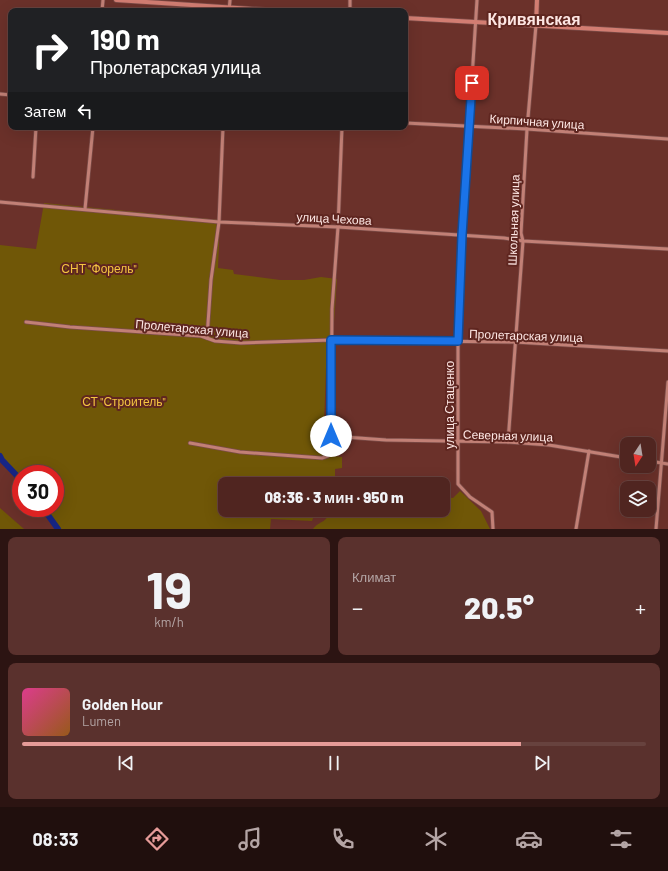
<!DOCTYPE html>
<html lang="ru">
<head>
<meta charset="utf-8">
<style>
  :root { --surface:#502520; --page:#5a312d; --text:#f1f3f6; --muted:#b4a5a5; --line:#67423e; --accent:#e69b98 }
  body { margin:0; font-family:Barlow,sans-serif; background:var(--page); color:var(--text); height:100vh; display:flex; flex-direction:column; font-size:15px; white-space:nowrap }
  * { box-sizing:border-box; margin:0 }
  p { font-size:13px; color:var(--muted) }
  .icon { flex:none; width:22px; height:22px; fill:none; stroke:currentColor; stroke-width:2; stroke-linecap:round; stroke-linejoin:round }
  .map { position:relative; height:529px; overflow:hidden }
  .drawer { display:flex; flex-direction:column; gap:8px; padding:8px; background:#2c1412; flex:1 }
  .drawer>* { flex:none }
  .guide { position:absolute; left:8px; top:8px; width:400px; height:122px; border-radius:8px; box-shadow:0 4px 16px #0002,0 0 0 1px var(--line); background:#202124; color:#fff; overflow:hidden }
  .needle { width:26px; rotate:192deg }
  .buttons { position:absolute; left:620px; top:437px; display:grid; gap:8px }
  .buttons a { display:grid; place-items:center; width:36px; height:36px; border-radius:8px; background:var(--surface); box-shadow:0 4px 16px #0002,0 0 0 1px var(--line); font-size:20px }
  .speed { position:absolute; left:12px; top:465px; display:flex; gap:8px; font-size:20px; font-weight:700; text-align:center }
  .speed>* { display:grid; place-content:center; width:52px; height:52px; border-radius:50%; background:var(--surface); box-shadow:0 4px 16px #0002,0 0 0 1px var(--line); line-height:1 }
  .speed .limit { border:6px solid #d22; background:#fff; color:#111 }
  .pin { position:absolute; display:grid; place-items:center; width:34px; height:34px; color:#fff; margin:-17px; border-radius:8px; box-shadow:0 2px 6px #0006 }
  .me { position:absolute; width:44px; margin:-22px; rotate:0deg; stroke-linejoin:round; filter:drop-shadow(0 0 3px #0008) }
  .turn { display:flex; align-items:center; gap:14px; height:84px; padding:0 16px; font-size:18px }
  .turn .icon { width:52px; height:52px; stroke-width:2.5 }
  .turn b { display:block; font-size:28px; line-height:34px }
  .then { display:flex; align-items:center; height:38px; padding:0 16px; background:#0003; gap:8px; font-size:15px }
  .big { font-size:30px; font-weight:800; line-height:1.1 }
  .drawer .card { flex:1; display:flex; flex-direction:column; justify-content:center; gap:6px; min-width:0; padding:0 14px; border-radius:8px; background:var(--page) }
  .drawer .dial { align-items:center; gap:0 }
  .dial b { font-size:52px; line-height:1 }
  .song { display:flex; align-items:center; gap:12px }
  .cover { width:48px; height:48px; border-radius:6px; background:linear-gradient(135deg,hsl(330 70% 55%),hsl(30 70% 35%)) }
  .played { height:4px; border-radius:2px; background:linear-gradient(90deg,var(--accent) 80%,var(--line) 80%) }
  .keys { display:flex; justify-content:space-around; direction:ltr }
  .heat { display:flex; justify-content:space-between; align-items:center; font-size:22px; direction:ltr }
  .drawer .tiles { flex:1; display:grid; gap:8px; grid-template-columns:1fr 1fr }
  .card:last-child { grid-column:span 2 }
  .trip { position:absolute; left:218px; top:477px; width:232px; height:40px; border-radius:8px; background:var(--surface); box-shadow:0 4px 16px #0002,0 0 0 1px var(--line); font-weight:800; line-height:40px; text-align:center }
  .tabs { display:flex; height:64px; justify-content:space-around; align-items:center; background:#200f0d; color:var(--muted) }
  .tabs .icon { width:28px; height:28px }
  .tabs .current { color:var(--accent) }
  .tabs b { font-size:18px; color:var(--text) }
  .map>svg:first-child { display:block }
</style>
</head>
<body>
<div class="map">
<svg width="668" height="529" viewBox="0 0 668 529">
  <rect width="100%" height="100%" fill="#6b312a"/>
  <g fill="#705707">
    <path d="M44,203L220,220L218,268L233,270L234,274L280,280H304L321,277L337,279L333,337L327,338L323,455L342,457V468L335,469V484H225V510H316L312,521L271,519L270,529H58L43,508H55V474H21V480L2,460L0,456V245L36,249Z"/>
    <path d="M460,491L481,511L490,529H313C320,520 326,524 331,510H443V497L453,498Z"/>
    <path d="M0,508L24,529H0Z"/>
  </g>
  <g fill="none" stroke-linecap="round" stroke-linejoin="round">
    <g stroke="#162585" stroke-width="6">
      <path d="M0,456L2,460L21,480"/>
      <path d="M43,508L58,529"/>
    </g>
    <defs>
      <g id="street">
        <path d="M477,0L462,235L458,341V484L470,497L492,512L493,529"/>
        <path d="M102,11L103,0"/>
        <path d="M229,11L230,0"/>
        <path d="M350,11V0"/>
        <path d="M0,94L11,95"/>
        <path d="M405,123L527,129L668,139"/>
        <path d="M33,177L36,127"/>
        <path d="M0,202L219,222L338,227L504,238L523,241L668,249"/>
        <path d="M85,209L93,127"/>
        <path d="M26,322L70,327L201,336L215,341L241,343L331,340L515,342L668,351"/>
        <path d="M207,338L211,280L219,222L223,127"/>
        <path d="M331,436L332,309L338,227L342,127"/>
        <path d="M508,442L523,241L521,233L527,129L536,25"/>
        <path d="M190,443L240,452L322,458L328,456L330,452L331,436L386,440L508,442L549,445L627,458"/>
        <path d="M649,461L668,464"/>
        <path d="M576,529L589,451"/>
        <path d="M656,529L668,382"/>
      </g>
      <g id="secondary">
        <path d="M116,0L284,11"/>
        <path d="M405,18L668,33"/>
        <path d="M536,25L537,0"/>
      </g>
    </defs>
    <use href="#street" stroke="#7b4c48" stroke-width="4.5"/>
    <use href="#secondary" stroke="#7b4c48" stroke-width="5.5"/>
    <use href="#street" stroke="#c28076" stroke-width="3"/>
    <use href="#secondary" stroke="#d27d72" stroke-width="4"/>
  </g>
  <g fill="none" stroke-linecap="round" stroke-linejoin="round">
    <defs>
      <path id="route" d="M331,436V340L458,341L462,235L472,83"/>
    </defs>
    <use href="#route" stroke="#114b97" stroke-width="10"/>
    <use href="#route" stroke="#1a73e8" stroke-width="7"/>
  </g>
  <g text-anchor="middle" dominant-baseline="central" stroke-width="4" stroke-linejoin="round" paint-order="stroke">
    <g font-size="12" fill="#fde6e3" stroke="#5f2620">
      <text transform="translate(537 121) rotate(4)">Кирпичная улица</text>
      <text transform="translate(334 218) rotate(3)">улица Чехова</text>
      <text transform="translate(513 220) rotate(-88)">Школьная улица</text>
      <text transform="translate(192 328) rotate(5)">Пролетарская улица</text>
      <text transform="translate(526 335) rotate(2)">Пролетарская улица</text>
      <text transform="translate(449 405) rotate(-90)">улица Стаценко</text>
      <text transform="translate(508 435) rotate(2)">Северная улица</text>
    </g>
    <g font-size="12" fill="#f4c541" stroke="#5f2620">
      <text x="99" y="268">СНТ "Форель"</text>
      <text x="124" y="401">СТ "Строитель"</text>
    </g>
    <g font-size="16" font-weight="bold" fill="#fde6e3" stroke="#5f2620">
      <text x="534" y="18">Кривянская</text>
    </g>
  </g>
</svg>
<div class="buttons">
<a><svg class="needle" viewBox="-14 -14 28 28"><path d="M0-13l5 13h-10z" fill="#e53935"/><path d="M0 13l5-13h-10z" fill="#b4a5a5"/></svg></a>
<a><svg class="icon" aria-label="layers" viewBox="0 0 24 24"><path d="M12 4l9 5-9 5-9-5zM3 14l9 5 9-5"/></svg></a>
</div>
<div class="speed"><div class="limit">30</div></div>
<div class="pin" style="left:472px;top:83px;background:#d93025"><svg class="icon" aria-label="arrive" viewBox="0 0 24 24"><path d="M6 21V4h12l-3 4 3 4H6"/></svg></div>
<svg class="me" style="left:331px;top:436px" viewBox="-20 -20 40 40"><circle r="19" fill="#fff"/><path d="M0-13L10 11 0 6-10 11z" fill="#1a73e8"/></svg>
<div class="trip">08:36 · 3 мин · 950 m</div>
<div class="guide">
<div class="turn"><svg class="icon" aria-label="right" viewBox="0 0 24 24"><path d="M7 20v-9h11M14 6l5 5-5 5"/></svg><div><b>190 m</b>Пролетарская улица</div></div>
<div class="then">Затем<svg class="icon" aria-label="left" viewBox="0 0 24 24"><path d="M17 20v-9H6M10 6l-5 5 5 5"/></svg></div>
</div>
</div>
<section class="drawer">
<div class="tiles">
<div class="card dial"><b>19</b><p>km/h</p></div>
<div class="card"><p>Климат</p>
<div class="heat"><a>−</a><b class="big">20.5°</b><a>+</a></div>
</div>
<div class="card">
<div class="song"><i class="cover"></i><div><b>Golden Hour</b><p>Lumen</p></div></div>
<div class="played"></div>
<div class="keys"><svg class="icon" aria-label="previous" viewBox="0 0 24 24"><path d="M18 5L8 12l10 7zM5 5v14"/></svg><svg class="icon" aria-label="pause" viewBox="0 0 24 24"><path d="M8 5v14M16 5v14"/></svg><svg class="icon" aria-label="next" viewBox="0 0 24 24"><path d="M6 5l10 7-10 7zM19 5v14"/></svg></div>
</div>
</div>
</section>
<nav class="tabs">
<b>08:33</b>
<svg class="icon current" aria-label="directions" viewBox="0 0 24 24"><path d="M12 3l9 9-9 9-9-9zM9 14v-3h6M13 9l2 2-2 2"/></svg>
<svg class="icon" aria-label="music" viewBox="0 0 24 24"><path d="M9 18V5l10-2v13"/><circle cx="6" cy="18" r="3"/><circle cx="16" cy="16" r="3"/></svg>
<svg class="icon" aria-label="phone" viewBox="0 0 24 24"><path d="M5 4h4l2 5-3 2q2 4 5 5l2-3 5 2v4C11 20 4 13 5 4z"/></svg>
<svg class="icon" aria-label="climate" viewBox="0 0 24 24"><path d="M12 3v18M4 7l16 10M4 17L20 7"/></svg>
<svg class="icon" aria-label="car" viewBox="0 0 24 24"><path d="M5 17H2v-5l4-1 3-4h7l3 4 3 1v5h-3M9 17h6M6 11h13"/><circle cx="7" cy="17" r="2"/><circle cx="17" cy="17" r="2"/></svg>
<svg class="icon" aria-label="filters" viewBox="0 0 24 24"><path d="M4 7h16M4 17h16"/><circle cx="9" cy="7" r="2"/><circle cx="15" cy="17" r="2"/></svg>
</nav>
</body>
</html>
